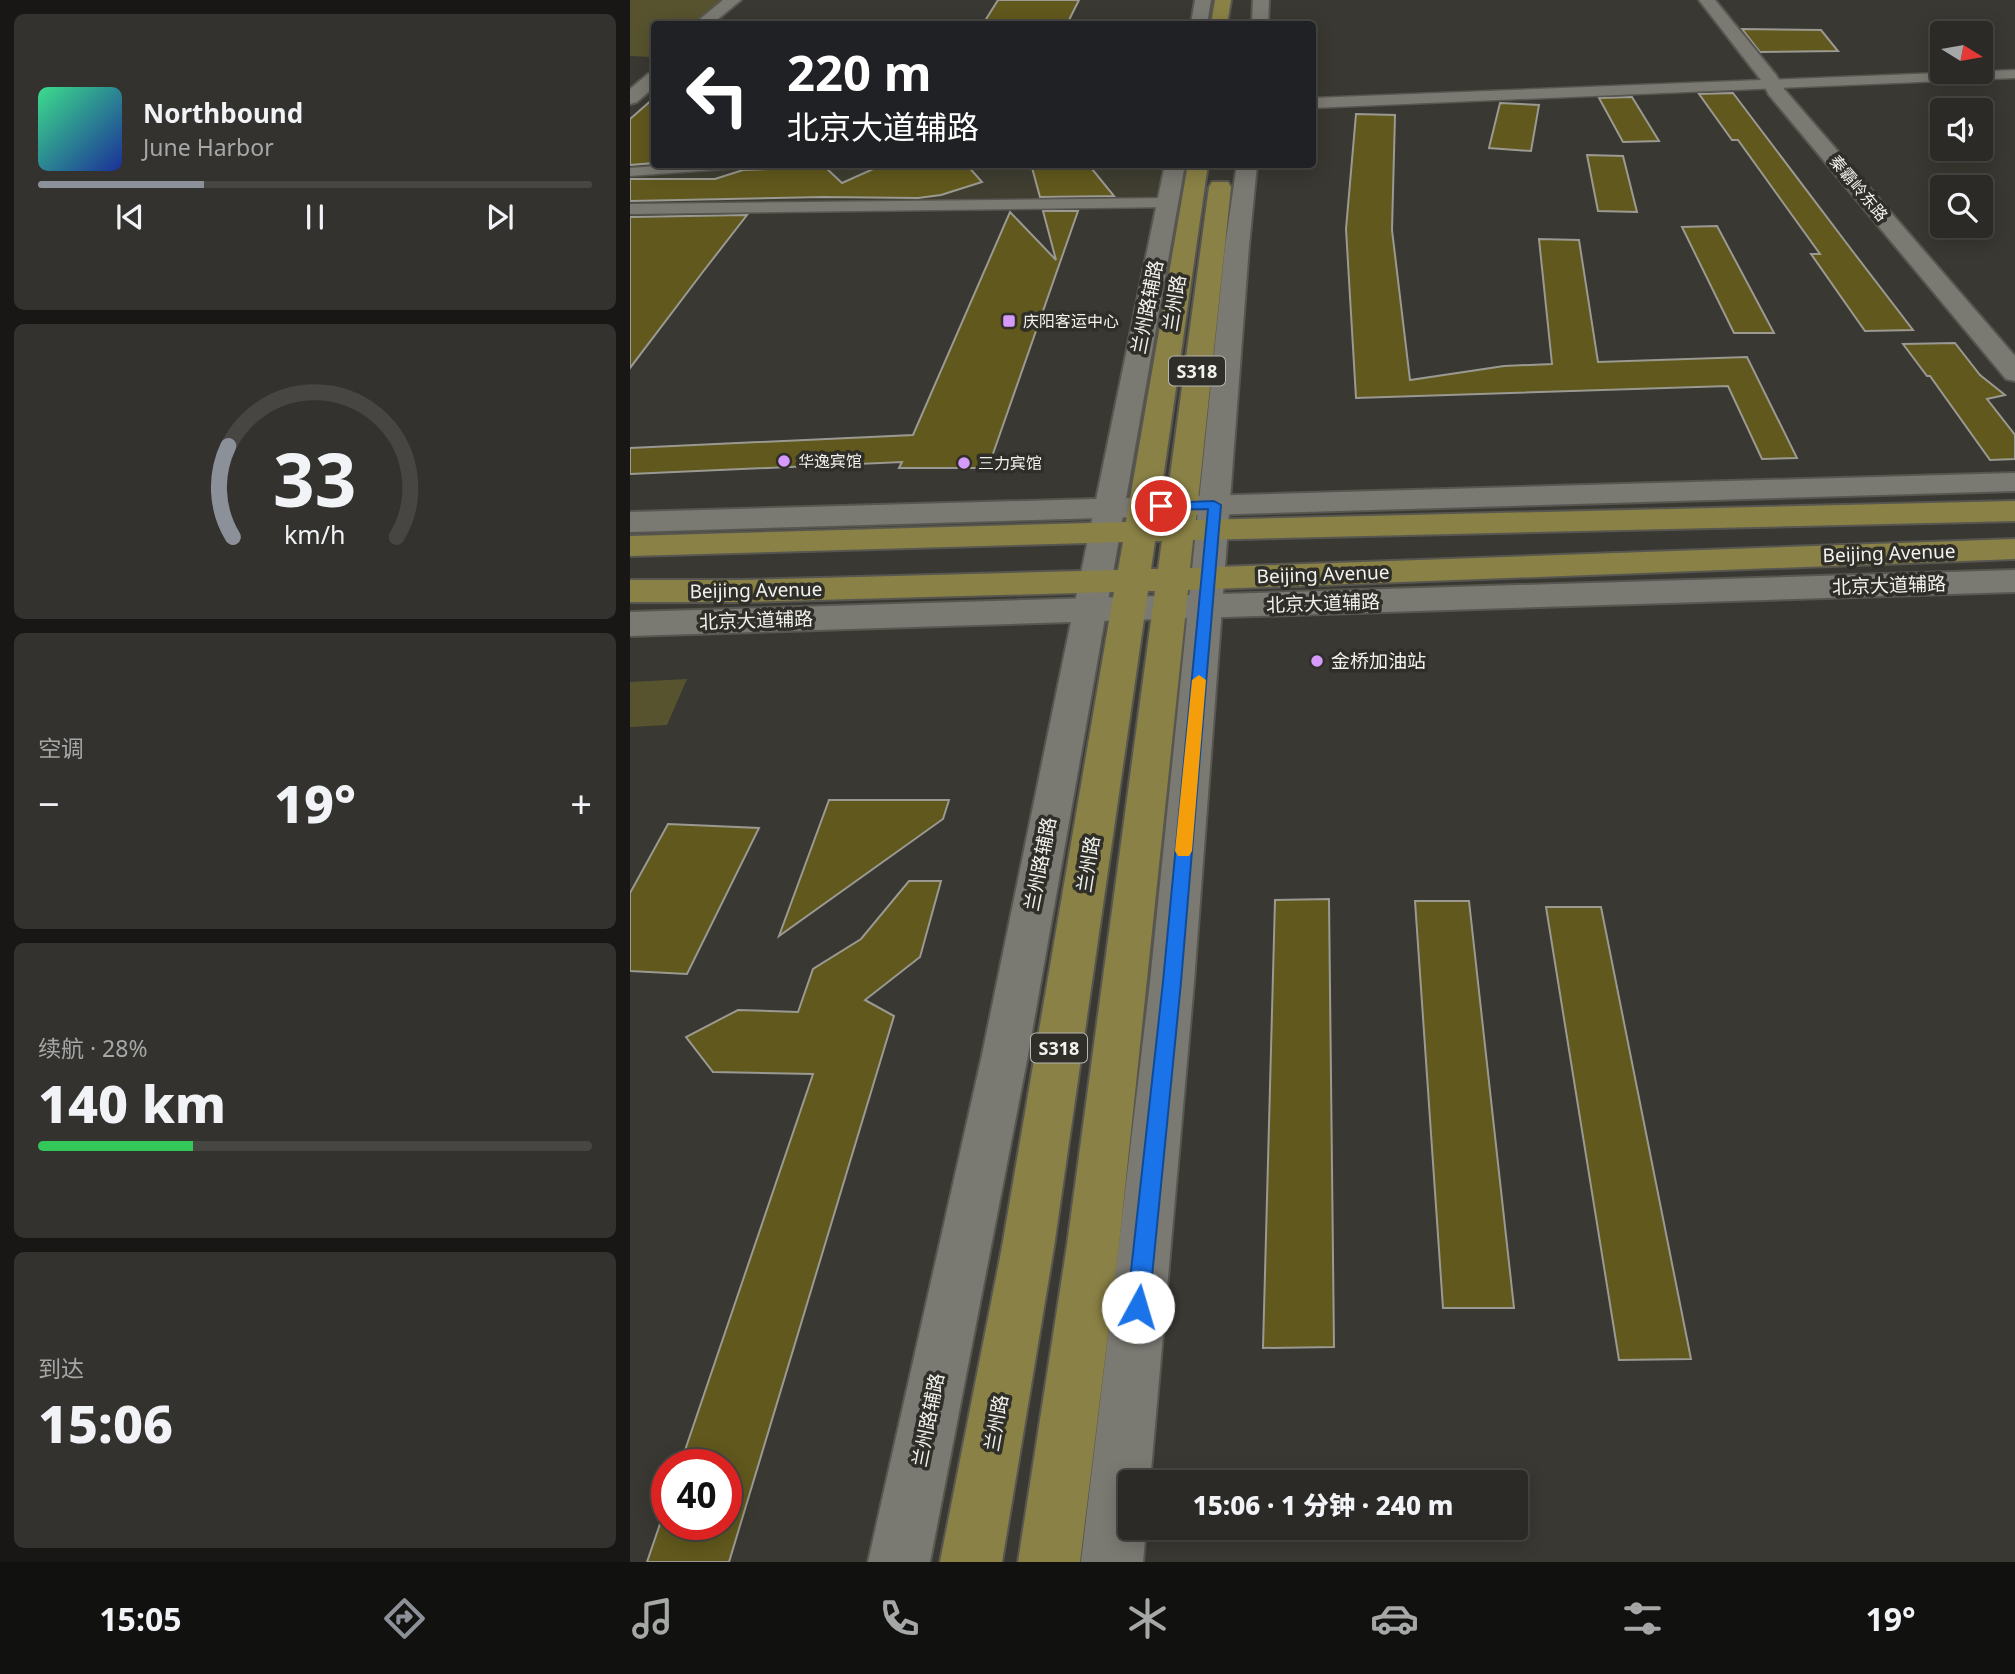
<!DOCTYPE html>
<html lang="zh">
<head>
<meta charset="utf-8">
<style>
  :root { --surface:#2b2a26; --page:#33322e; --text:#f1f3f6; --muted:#a6a7a7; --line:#474643; --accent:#8c9099 }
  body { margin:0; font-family:"Noto Sans","Noto Sans SC",sans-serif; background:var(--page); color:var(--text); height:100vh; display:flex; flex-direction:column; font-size:26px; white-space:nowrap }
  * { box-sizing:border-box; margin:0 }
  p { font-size:23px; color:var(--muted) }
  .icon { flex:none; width:38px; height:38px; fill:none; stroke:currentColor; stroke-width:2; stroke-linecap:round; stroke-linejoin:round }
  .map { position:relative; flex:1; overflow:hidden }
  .side { display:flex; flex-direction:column; gap:14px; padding:14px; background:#181715; width:630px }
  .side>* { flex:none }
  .top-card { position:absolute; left:21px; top:21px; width:665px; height:147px; border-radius:7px; box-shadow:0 4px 18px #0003,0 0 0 2px var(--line); background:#202124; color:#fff; overflow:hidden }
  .needle { width:46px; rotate:101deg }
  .buttons { position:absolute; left:1300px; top:21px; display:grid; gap:14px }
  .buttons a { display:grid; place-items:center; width:63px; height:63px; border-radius:7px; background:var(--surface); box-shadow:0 4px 18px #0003,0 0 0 2px var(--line); font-size:35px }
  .speed { position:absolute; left:21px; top:1449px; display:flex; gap:14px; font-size:35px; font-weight:700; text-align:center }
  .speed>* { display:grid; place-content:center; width:91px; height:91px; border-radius:50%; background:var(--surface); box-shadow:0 4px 18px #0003,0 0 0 2px var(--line); line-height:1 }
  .speed .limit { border:10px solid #d22; background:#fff; color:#111 }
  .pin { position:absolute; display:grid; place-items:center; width:60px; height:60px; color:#fff; margin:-30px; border:4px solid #fff; border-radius:50%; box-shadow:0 2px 7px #0007 }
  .me { position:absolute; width:77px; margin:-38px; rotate:6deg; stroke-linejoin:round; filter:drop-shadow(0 0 5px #0008) }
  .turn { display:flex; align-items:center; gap:24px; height:147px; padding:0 21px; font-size:32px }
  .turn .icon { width:91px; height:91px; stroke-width:2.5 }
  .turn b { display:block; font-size:49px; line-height:60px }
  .big { font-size:52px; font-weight:800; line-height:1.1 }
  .side .widget { flex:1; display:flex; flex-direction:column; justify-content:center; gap:10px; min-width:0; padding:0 24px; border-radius:10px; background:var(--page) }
  .side .dial { align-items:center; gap:0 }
  .dial svg { height:182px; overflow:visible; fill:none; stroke:var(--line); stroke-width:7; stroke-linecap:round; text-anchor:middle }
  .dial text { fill:var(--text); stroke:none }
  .song { display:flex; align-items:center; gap:21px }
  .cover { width:84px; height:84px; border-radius:10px; background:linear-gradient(135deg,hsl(150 70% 55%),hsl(230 70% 35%)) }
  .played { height:7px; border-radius:4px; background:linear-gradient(90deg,var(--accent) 30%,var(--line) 30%) }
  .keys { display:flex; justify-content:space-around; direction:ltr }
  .heat { display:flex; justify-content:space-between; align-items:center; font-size:38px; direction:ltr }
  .charge { height:10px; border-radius:5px; background:linear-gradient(90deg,#34c759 28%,var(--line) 0) }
  .trip { position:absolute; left:488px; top:1470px; width:410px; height:70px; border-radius:7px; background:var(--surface); box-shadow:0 4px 18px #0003,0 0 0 2px var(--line); font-weight:800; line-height:70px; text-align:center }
  .menu { display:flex; height:112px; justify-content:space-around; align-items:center; background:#11110f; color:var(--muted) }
  .menu .icon { width:49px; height:49px }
  .menu .selected { color:var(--accent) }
  .menu b { font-size:32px; color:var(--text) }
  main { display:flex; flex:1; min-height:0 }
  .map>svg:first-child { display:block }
</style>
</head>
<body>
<main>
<section class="side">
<div class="widget">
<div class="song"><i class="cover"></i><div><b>Northbound</b><p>June Harbor</p></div></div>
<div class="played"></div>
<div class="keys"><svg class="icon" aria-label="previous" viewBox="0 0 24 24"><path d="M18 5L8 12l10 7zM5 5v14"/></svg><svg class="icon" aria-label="pause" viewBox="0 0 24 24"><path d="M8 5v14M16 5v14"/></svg><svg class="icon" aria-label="next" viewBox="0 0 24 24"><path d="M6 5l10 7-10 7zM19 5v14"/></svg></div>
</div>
<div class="widget dial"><svg viewBox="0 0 100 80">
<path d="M14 69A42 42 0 1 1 86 69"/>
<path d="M14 69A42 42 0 0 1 12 29" stroke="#8c9099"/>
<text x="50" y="56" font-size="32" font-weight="700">33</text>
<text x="50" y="72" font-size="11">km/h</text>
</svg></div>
<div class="widget"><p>空调</p>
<div class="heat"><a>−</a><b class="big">19°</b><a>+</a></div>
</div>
<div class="widget"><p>续航 · 28%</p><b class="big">140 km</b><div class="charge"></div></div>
<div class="widget"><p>到达</p><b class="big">15:06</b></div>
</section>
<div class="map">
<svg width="1385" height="1562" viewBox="0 0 1385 1562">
  <rect width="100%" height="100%" fill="#393832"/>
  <path fill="#3f3e31" d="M24,134V164L532,165L525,200L0,205V135Z"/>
  <g fill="#57532f">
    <path d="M0,0H92L61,24H24V54L21,57L0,56Z"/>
    <path d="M57,679L37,725L0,727V682Z"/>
  </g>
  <g fill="#60581c" stroke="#9a9992" stroke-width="2">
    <path d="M368,0H449L437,24H353Z"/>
    <path d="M1112,29L1191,30L1208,51L1130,52Z"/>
    <path d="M1103,93L1224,253L1283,330L1235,331L1181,254H1190L1108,140H1102L1069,94Z"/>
    <path d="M1002,97L1029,141L993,142L969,98Z"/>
    <path d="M24,98V163L0,165V119Z"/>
    <path d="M870,103L909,105L901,151L859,148Z"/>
    <path d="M726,114L765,115L762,230L780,380L874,366L922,364L909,239L949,240L968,362L1117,357L1167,458L1132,459L1098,386L726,398L716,229Z"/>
    <path d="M957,155L993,156L1007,212L968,211Z"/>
    <path d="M401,164H458L484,196L410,197Z"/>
    <path d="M252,165L288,169L337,165L352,182L311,195L288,198L193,197L0,201V179H85L113,170L195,167L212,183Z"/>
    <path d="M413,211H448L358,468H269L272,462L0,474V448L283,435L380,212L426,260Z"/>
    <path d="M117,215L72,273L0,368V217Z"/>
    <path d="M1087,226L1144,333H1104L1052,227Z"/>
    <path d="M1325,343L1350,375L1375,395L1357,399L1385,435V459L1360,460L1300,376H1297L1273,344Z"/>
    <path d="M199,800H319L313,819L149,936Z"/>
    <path d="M38,824L129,828L57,974L0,971V893Z"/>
    <path d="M279,881H311L290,957L235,1000L264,1016L99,1562H17L30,1524H96V1465H50L183,1074L83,1072L56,1037L108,1010L168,1012L183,969L231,939Z"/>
    <path d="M699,899L704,1347L633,1348L645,900Z"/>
    <path d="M785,901H839L884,1308H813Z"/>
    <path d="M916,907H971L1061,1359L989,1360Z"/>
  </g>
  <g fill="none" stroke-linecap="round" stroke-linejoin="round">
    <defs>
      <path id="pedestrian" d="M52,164H115L109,168L0,176V168Z"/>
      <g id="minor">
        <path d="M1385,70V78L682,108V98Z"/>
        <path d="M537,198L546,203L543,207L0,214V204Z"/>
      </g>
      <g id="tertiary">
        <path d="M93,0H111L82,24H64Z"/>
        <path d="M565,0H581L577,24H561Z"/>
        <path d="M623,0H639L638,24H622Z"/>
        <path d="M1069,0H1085L1146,75L1154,89L1385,356V381L1376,379L1139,95L1131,80Z"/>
        <path d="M24,73V87L7,102L0,104V89L18,74Z"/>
        <path d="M535,164H555L398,1055L300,1562H238L352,1055Z"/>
        <path d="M607,164H627L619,246L564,982L520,1482H500V1528H516L513,1562H451L520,982L595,246Z"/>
      </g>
      <g id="secondary">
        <path d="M1385,473V491L0,532V512Z"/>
        <path d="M1385,570V592L0,636V612Z"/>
      </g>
      <g id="primary">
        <path d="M585,0H601L597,24H581Z"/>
        <path d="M558,164H578L527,521H534L579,187L582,182H598L601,187L566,520L1385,501V521L563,540L560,568L1385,539V559L558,590L489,1245L450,1562H388L437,1245L525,591H518L424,1247L372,1562H310L372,1247L484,592L113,602H0V580H113L488,570L493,542L0,556V536L496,522ZM525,541H532L528,569H521Z"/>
      </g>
    </defs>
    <use href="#pedestrian" stroke="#575650" stroke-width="3"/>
    <use href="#minor" stroke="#575650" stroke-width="3"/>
    <use href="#tertiary" stroke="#575650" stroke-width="4"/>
    <use href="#secondary" stroke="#575650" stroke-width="4"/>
    <use href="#primary" stroke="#575650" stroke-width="4"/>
    <use href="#pedestrian" fill="#7a7972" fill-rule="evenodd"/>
    <use href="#minor" fill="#7a7972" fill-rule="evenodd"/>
    <use href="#tertiary" fill="#7a7972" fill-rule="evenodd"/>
    <use href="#secondary" fill="#7a7972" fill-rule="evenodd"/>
    <use href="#primary" fill="#8a8146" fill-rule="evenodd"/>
  </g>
  <path fill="#1a73e8" stroke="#114b97" stroke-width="2" d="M584,501L591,505L551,982L519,1307L516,1315L508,1319L501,1315L497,1307L533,982L578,509L531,510L525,506L531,503Z"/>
  <path fill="#f59e0b" d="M569,675L576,680L562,851L559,856H548L545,851L562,680Z"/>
  <g fill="#d69bfa" stroke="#2f2e28" stroke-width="2.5">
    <rect x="372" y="314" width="14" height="14" rx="3.5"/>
    <circle cx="154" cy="461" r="7"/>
    <circle cx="334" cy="463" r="7"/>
    <circle cx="687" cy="661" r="7"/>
  </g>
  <g text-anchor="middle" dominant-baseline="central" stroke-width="7" stroke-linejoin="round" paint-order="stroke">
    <g font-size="16" fill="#f2f2ed" stroke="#2f2e28">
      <text transform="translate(1229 188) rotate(50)">秦霸岭东路</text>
    </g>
    <g font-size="16" fill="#f2f2ed" stroke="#2f2e28" text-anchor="start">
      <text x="393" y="321">庆阳客运中心</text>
      <text x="168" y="461">华逸宾馆</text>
      <text x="348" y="463">三力宾馆</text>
    </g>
    <g fill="#2f2e28" stroke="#b8b7b2" stroke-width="2">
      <rect x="539" y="356.5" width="56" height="29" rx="5"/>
      <rect x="401" y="1033.5" width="56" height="29" rx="5"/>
    </g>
    <g font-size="18" font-weight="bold" fill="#f2f2ed">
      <text x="567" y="371">S318</text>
      <text x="429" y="1048">S318</text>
    </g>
    <g font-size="19" fill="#f2f2ed" stroke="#2f2e28">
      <text transform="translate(544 303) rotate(-81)">兰州路</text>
      <text transform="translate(517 307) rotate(-79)">兰州路辅路</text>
      <text transform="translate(1259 553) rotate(-2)">Beijing Avenue</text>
      <text transform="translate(693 574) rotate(-2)">Beijing Avenue</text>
      <text transform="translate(1259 585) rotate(-2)">北京大道辅路</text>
      <text transform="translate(126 590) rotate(-1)">Beijing Avenue</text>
      <text transform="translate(693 603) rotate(-2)">北京大道辅路</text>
      <text transform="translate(126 620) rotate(-2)">北京大道辅路</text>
      <text transform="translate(410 864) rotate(-79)">兰州路辅路</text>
      <text transform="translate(458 864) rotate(-81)">兰州路</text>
      <text transform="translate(298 1420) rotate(-79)">兰州路辅路</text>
      <text transform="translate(366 1423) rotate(-80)">兰州路</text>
    </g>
    <g font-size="19" fill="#f2f2ed" stroke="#2f2e28" text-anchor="start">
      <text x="701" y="661">金桥加油站</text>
    </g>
  </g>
</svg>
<div class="buttons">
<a><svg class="needle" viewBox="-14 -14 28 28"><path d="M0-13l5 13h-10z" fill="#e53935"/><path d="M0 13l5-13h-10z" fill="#a6a7a7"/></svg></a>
<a><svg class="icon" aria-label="sound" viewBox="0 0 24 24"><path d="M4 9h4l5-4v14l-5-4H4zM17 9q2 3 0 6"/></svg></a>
<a><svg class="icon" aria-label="search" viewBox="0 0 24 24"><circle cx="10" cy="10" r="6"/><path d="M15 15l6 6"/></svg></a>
</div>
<div class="speed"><div class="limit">40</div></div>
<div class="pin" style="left:531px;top:506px;background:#d93025"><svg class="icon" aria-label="arrive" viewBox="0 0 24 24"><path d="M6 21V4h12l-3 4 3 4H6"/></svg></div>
<svg class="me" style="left:508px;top:1307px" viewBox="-20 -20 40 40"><circle r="19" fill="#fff"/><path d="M0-13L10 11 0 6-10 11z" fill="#1a73e8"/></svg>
<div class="trip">15:06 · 1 分钟 · 240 m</div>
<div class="top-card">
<div class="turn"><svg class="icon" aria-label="left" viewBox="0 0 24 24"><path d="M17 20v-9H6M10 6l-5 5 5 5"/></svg><div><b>220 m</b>北京大道辅路</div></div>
</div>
</div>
</main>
<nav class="menu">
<b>15:05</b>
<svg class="icon selected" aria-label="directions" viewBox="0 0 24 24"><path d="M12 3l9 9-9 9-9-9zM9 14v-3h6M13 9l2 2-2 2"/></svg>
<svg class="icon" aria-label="music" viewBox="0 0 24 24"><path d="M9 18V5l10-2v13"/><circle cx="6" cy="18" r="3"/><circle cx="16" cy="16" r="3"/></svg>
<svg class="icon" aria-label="phone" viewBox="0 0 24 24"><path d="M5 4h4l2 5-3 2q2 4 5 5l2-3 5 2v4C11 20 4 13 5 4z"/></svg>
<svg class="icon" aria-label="climate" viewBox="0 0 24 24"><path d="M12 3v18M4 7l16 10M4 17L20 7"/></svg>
<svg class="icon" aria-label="car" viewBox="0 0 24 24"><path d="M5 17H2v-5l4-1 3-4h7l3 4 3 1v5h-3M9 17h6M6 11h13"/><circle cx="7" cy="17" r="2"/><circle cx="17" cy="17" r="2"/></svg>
<svg class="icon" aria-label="filters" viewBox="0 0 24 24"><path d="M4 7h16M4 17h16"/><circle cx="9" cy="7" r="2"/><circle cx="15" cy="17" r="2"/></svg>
<b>19°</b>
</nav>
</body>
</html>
